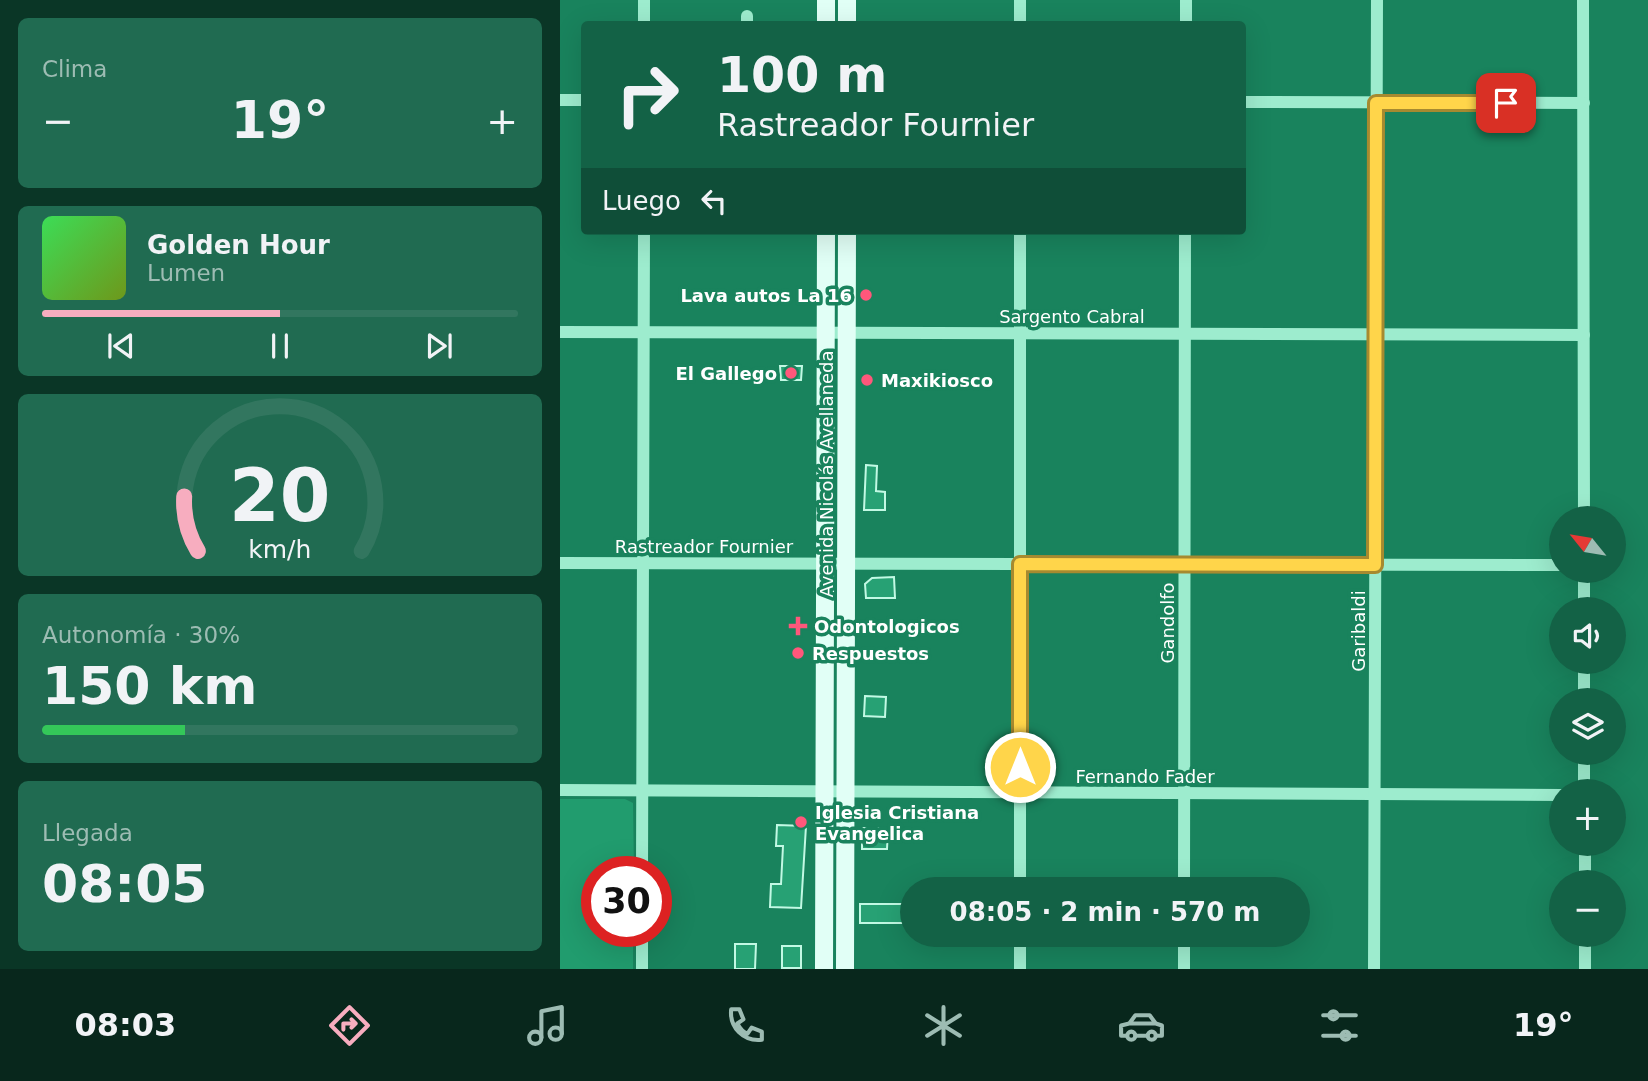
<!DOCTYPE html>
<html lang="es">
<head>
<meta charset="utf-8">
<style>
  :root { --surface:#136246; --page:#206b51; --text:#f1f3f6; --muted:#9dbcb3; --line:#32765f; --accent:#f7adbf }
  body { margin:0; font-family:"DejaVu Sans",sans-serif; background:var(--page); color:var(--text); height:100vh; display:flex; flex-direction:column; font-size:26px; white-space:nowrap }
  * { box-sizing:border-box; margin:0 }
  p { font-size:23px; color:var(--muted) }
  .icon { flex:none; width:38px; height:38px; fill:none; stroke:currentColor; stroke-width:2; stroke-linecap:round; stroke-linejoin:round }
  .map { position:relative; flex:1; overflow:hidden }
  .sheet { display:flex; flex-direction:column; gap:18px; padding:18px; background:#0a3626; width:560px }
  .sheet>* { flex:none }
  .hud { position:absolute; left:21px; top:21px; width:665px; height:214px; border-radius:7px; box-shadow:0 7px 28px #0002; background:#136246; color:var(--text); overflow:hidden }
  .needle { width:46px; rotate:300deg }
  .tools { position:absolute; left:989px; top:506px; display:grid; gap:14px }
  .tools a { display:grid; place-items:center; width:77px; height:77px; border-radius:50%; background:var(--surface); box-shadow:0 7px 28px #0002; font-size:35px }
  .speed { position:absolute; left:21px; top:856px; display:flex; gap:14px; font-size:35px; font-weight:700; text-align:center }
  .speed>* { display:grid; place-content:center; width:91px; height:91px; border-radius:50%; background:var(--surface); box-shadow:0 7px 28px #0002; line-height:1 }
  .speed .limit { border:10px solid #d22; background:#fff; color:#111 }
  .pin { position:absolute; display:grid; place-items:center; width:60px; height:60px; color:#fff; margin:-30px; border-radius:14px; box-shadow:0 4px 10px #0006 }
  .me { position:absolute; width:77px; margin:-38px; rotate:0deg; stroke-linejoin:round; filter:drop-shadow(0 0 5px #0008) }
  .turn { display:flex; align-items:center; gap:24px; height:147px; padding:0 21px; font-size:32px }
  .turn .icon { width:91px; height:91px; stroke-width:2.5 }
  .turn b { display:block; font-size:49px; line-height:60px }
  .then { display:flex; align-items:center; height:66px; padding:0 21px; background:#0003; gap:14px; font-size:26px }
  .big { font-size:52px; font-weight:800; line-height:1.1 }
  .sheet .card { flex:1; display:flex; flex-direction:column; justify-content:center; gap:10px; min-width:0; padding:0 24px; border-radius:10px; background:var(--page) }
  .sheet .dial { align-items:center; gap:0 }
  .dial svg { height:182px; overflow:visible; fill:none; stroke:var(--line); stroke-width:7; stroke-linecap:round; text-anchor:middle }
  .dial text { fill:var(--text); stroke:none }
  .song { display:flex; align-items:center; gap:21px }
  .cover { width:84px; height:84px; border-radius:10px; background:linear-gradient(135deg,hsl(130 70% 55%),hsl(80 70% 35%)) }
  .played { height:7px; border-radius:4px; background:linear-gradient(90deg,var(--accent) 50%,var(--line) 50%) }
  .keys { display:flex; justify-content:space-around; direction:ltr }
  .heat { display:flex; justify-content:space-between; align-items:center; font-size:38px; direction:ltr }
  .charge { height:10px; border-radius:5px; background:linear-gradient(90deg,#34c759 30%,var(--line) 0) }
  .trip { position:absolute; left:340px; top:877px; width:410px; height:70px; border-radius:35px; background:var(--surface); box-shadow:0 7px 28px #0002; font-weight:800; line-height:70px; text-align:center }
  .tab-bar { display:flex; height:112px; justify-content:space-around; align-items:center; background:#08271c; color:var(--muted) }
  .tab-bar .icon { width:49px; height:49px }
  .tab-bar .on { color:var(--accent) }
  .tab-bar b { font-size:32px; color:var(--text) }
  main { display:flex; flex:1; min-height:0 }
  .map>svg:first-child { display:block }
</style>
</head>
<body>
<main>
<section class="sheet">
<div class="card"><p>Clima</p>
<div class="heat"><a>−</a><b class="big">19°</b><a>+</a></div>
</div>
<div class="card">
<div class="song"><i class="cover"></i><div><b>Golden Hour</b><p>Lumen</p></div></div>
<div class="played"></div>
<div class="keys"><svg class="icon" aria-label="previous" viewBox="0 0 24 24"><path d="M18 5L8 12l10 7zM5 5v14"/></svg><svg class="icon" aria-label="pause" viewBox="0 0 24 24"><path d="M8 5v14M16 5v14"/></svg><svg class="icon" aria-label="next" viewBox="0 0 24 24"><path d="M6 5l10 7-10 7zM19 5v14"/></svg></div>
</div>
<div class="card dial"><svg viewBox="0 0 100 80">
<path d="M14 69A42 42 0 1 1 86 69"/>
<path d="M14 69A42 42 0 0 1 8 45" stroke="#f7adbf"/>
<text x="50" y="56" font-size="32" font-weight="700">20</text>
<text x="50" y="72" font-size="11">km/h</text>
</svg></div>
<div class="card"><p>Autonomía · 30%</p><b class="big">150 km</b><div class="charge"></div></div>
<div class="card"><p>Llegada</p><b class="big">08:05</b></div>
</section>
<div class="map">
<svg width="1088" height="969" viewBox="0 0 1088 969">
  <rect width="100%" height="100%" fill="#19835d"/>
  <path fill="#219c6e" d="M0,799H65L73,803L74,871L37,872V931H73V969H0Z"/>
  <g fill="#27a174" stroke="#c2f9e4" stroke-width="2">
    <path d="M220,366H242L241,380H221Z"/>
    <path d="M306,465L317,466L316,491L325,492V510H304Z"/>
    <path d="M334,577L335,598H306L305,584L312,578Z"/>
    <path d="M305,696L326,697L325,717L304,716Z"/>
    <path d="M217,825L246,826L241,908L210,907L211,884H221L223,846H216Z"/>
    <path d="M302,828L328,829L327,849H302Z"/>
    <rect x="300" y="904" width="52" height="19"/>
    <path d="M175,944H196L195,969H175Z"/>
    <rect x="222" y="946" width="19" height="22"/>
  </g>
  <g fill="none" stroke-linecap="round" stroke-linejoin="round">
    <g stroke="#9decce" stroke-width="12">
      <path d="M460,0V24"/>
      <path d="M1023,0L1024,518"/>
      <path d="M187,16V24"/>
      <path d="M84,24V0"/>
      <path d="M626,24V0"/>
      <path d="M0,100H24"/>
      <path d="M682,102L1024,103"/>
      <path d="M460,231V889"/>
      <path d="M0,332L1024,335"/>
      <path d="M0,563L1001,565"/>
      <path d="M1024,570V609"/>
      <path d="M1024,662V700"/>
      <path d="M1024,752V791"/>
      <path d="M0,790L1001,795"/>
      <path d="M1025,844V882"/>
      <path d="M82,872L84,231"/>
      <path d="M624,889L625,231"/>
      <path d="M460,934V969"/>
      <path d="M1025,934V969"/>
      <path d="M82,969V931"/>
      <path d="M624,969V934"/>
      <path d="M814,969L817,0"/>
    </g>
    <g stroke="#e1fff6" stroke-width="18">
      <path d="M266,24V0"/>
      <path d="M287,24V0"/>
      <path d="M264,969L266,231"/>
      <path d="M285,969L287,231"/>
    </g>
  </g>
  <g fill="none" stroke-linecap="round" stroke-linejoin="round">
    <defs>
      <path id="route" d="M460,767V564L815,565L816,103H946"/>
    </defs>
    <use href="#route" stroke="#a68a30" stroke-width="18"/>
    <use href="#route" stroke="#ffd54a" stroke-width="12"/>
  </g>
  <g fill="#ff577b" stroke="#19835d" stroke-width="2.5">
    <circle cx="306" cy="295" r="7"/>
    <circle cx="231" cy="373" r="7"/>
    <circle cx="307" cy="380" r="7"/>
    <path d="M234.5 615.5h7v7h7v7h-7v7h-7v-7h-7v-7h7z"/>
    <circle cx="238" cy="653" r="7"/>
    <circle cx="241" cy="822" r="7"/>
  </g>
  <g text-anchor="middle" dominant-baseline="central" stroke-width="7" stroke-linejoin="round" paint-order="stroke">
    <g font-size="18" font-weight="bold" fill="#fff" stroke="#19835d" text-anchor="start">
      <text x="292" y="295" text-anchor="end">Lava autos La 16</text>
      <text x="217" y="373" text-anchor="end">El Gallego</text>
      <text x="321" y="380">Maxikiosco</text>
      <text x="254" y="626">Odontologicos</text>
      <text x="252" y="653">Respuestos</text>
      <text x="255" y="812">Iglesia Cristiana<tspan x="255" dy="21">Evangelica</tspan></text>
    </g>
    <g font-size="18" fill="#fff" stroke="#19835d">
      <text x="512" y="316">Sargento Cabral</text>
      <text transform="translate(266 474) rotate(-90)">Avenida Nicolás Avellaneda</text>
      <text x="144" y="546">Rastreador Fournier</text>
      <text transform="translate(607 623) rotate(-90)">Gandolfo</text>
      <text transform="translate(798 631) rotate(-90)">Garibaldi</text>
      <text x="585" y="776">Fernando Fader</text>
    </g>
  </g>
</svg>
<div class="tools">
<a><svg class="needle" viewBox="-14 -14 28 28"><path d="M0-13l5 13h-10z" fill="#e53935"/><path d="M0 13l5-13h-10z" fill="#9dbcb3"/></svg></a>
<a><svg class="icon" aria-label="sound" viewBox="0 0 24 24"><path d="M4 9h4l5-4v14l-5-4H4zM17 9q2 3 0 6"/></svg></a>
<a><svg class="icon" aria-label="layers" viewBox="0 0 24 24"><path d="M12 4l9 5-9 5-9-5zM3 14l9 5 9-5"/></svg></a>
<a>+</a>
<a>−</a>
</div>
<div class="speed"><div class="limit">30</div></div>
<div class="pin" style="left:946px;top:103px;background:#d93025"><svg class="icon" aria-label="arrive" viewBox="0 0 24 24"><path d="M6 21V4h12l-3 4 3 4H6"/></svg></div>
<svg class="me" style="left:460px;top:767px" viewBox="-20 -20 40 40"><circle r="17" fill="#ffd54a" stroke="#fff" stroke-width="3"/><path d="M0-11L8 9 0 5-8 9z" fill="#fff"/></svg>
<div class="trip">08:05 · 2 min · 570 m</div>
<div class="hud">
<div class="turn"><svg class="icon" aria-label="right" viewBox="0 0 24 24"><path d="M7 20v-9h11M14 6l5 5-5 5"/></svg><div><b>100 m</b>Rastreador Fournier</div></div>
<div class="then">Luego<svg class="icon" aria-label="left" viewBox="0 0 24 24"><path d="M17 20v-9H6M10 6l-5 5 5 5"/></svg></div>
</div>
</div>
</main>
<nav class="tab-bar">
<b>08:03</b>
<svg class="icon on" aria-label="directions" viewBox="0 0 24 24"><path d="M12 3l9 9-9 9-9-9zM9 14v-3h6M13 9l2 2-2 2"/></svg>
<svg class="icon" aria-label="music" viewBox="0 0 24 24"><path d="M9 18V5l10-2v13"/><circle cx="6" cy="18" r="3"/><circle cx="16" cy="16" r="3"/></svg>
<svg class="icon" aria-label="phone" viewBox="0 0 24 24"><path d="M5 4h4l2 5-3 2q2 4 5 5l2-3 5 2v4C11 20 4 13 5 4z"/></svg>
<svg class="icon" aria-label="climate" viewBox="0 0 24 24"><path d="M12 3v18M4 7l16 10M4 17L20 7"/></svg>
<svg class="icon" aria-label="car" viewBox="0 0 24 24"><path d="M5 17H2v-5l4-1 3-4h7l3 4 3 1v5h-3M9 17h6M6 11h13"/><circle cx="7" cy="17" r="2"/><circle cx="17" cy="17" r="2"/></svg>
<svg class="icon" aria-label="filters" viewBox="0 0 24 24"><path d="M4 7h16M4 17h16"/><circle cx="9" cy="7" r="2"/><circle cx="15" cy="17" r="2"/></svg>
<b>19°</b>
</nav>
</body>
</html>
